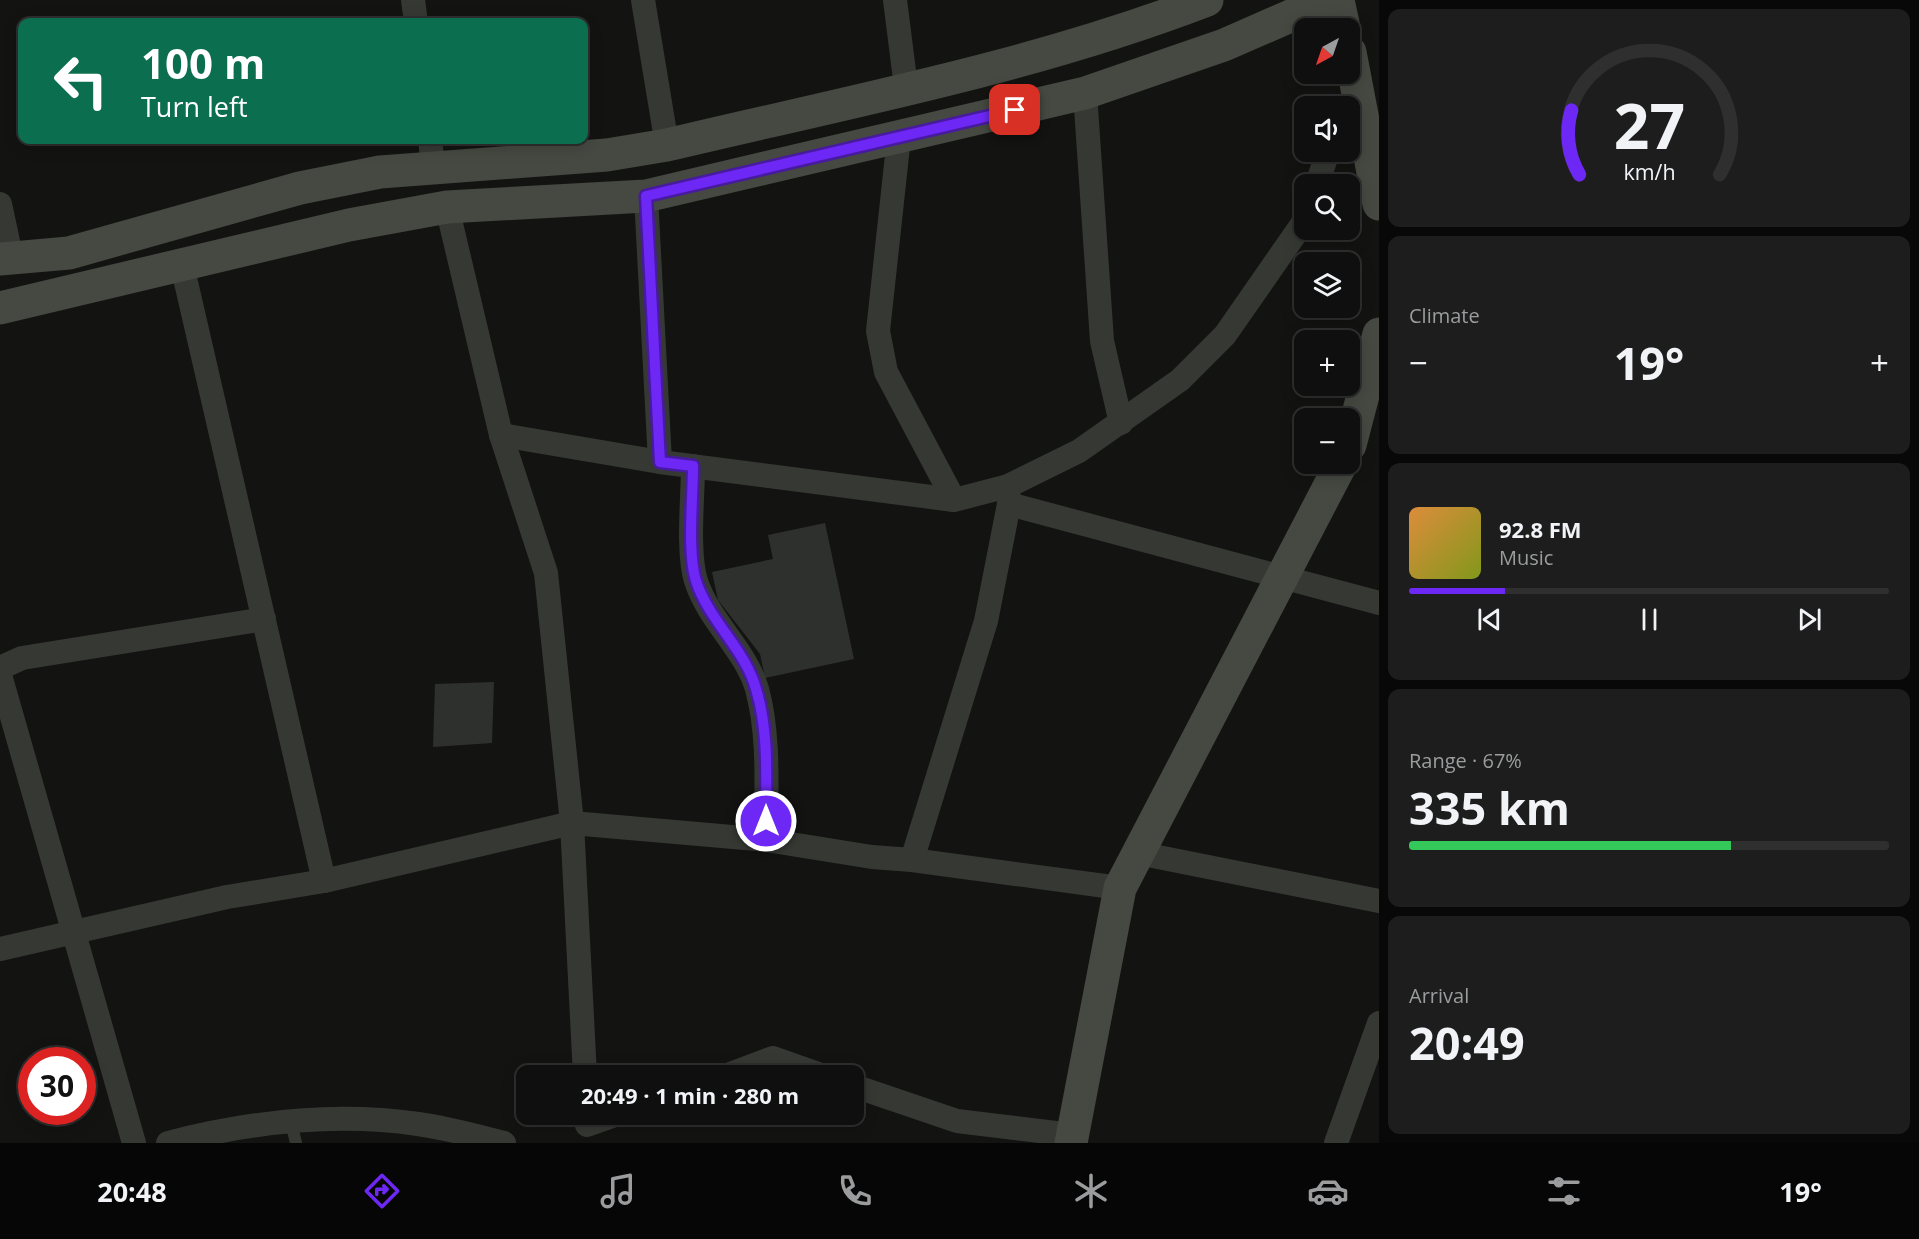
<!DOCTYPE html>
<html lang="en">
<head>
<meta charset="utf-8">
<style>
  :root { --surface:#0e0f0e; --page:#1c1d1c; --text:#f1f3f6; --muted:#9b9c9e; --line:#2e2f2e; --accent:#6e28f6 }
  body { margin:0; font-family:"Open Sans",sans-serif; background:var(--page); color:var(--text); height:100vh; display:flex; flex-direction:column; font-size:22px; white-space:nowrap }
  * { box-sizing:border-box; margin:0 }
  p { font-size:20px; color:var(--muted) }
  .icon { flex:none; width:33px; height:33px; fill:none; stroke:currentColor; stroke-width:2; stroke-linecap:round; stroke-linejoin:round }
  .map { position:relative; flex:1; overflow:hidden }
  .drawer { display:flex; flex-direction:column; gap:9px; padding:9px; background:#080808; width:540px }
  .drawer>* { flex:none }
  .top-card { position:absolute; left:18px; top:18px; width:570px; height:126px; border-radius:12px; box-shadow:0 3px 15px #0003,0 0 0 2px var(--line); background:#0b6e4f; color:#fff; overflow:hidden }
  .needle { width:39px; rotate:220deg }
  .tools { position:absolute; left:1294px; top:18px; display:grid; gap:12px }
  .tools a { display:grid; place-items:center; width:66px; height:66px; border-radius:12px; background:var(--surface); box-shadow:0 3px 15px #0003,0 0 0 2px var(--line); font-size:30px }
  .speed { position:absolute; left:18px; top:1047px; display:flex; gap:12px; font-size:30px; font-weight:700; text-align:center }
  .speed>* { display:grid; place-content:center; width:78px; height:78px; border-radius:50%; background:var(--surface); box-shadow:0 3px 15px #0003,0 0 0 2px var(--line); line-height:1 }
  .speed .limit { border:9px solid #d22; background:#fff; color:#111 }
  .pin { position:absolute; display:grid; place-items:center; width:51px; height:51px; color:#fff; margin:-26px; border-radius:12px; box-shadow:0 3px 9px #0006 }
  .me { position:absolute; width:66px; margin:-33px; rotate:0deg; stroke-linejoin:round; filter:drop-shadow(0 0 4px #0008) }
  .turn { display:flex; align-items:center; gap:21px; height:126px; padding:0 24px; font-size:27px }
  .turn .icon { width:78px; height:78px; stroke-width:2.5 }
  .turn b { display:block; font-size:42px; line-height:51px }
  .big { font-size:45px; font-weight:700; line-height:1.1 }
  .drawer .card { flex:1; display:flex; flex-direction:column; justify-content:center; gap:9px; min-width:0; padding:0 21px; border-radius:12px; background:var(--page) }
  .drawer .dial { align-items:center; gap:0 }
  .dial svg { height:156px; overflow:visible; fill:none; stroke:var(--line); stroke-width:7; stroke-linecap:round; text-anchor:middle }
  .dial text { fill:var(--text); stroke:none }
  .song { display:flex; align-items:center; gap:18px }
  .cover { width:72px; height:72px; border-radius:9px; background:linear-gradient(135deg,hsl(30 70% 55%),hsl(70 70% 35%)) }
  .played { height:6px; border-radius:3px; background:linear-gradient(90deg,var(--accent) 20%,var(--line) 20%) }
  .keys { display:flex; justify-content:space-around; direction:ltr }
  .heat { display:flex; justify-content:space-between; align-items:center; font-size:33px; direction:ltr }
  .charge { height:9px; border-radius:4px; background:linear-gradient(90deg,#34c759 67%,var(--line) 0) }
  .trip { position:absolute; left:516px; top:1065px; width:348px; height:60px; border-radius:12px; background:var(--surface); box-shadow:0 3px 15px #0003,0 0 0 2px var(--line); font-weight:700; line-height:60px; text-align:center }
  .menu { display:flex; height:96px; justify-content:space-around; align-items:center; background:#060606; color:var(--muted) }
  .menu .icon { width:42px; height:42px }
  .menu .selected { color:var(--accent) }
  .menu b { font-size:27px; color:var(--text) }
  main { display:flex; flex:1; min-height:0 }
  .map>svg:first-child { display:block }
</style>
</head>
<body>
<main>
<div class="map">
<svg width="1379" height="1143" viewBox="0 0 1379 1143">
  <rect width="100%" height="100%" fill="#131412"/>
  <g fill="#2e302d">
    <path d="M825,523L854,659L765,678L760,654L718,600L712,572L773,559L768,535Z"/>
    <path d="M494,682L492,743L433,747L435,684Z"/>
  </g>
  <g fill="none" stroke-linecap="round" stroke-linejoin="round">
    <path stroke="#363933" stroke-width="12" d="M291,1122L296,1143"/>
    <g stroke="#363933" stroke-width="24">
      <path d="M413,0L416,22"/>
      <path d="M643,0L667,145"/>
      <path d="M895,0L906,87"/>
      <path d="M1085,93L1102,341L1121,423"/>
      <path d="M899,137L878,331L886,372L954,500"/>
      <path d="M430,140L433,166"/>
      <path d="M1317,184L1328,152"/>
      <path d="M646,196L660,462"/>
      <path d="M0,204L12,260"/>
      <path d="M447,207L501,435L546,573L572,823L585,1076"/>
      <path d="M182,265L324,881"/>
      <path d="M501,435L660,462L954,500L1008,486L1079,451L1180,380L1225,335L1305,220"/>
      <path d="M693,466C693,497 687,552 696,581C709,621 745,649 757,689C770,737 766,791 766,840"/>
      <path d="M1009,504L1379,603"/>
      <path d="M0,668L22,658L264,619"/>
      <path d="M0,675L134,1143"/>
      <path d="M1138,853L1379,901"/>
      <path d="M912,860L1120,888"/>
      <path d="M0,949L227,897L324,881L572,823L766,840L872,857L912,860L986,621L1009,504L1008,486"/>
      <path d="M725,1076L773,1058L824,1076"/>
      <path d="M854,1086L957,1121L1072,1135"/>
      <path d="M587,1125L618,1114"/>
      <path d="M168,1143C249,1122 335,1112 418,1124C447,1128 476,1136 504,1143"/>
      <path d="M1336,1143L1379,1023"/>
    </g>
    <g stroke="#454941" stroke-width="33">
      <path d="M1338,0L1344,28"/>
      <path d="M1350,52L1379,204"/>
      <path d="M0,259L69,253L300,188L380,172L607,155L667,145C847,102 1033,67 1207,0"/>
      <path d="M0,308L349,225L447,207L646,196L1085,93L1224,45L1327,0"/>
      <path d="M1350,445L1379,334"/>
      <path d="M1071,1143L1120,888L1341,464"/>
    </g>
  </g>
  <g fill="none" stroke-linecap="round" stroke-linejoin="round">
    <defs>
      <path id="route" d="M766,821C766,778 769,731 756,689C745,649 709,621 696,581C687,552 693,498 693,466L660,462L646,196L1015,110"/>
    </defs>
    <use href="#route" stroke="#481aa0" stroke-width="15"/>
    <use href="#route" stroke="#6e28f6" stroke-width="10"/>
  </g>
</svg>
<div class="tools">
<a><svg class="needle" viewBox="-14 -14 28 28"><path d="M0-13l5 13h-10z" fill="#e53935"/><path d="M0 13l5-13h-10z" fill="#9b9c9e"/></svg></a>
<a><svg class="icon" aria-label="sound" viewBox="0 0 24 24"><path d="M4 9h4l5-4v14l-5-4H4zM17 9q2 3 0 6"/></svg></a>
<a><svg class="icon" aria-label="search" viewBox="0 0 24 24"><circle cx="10" cy="10" r="6"/><path d="M15 15l6 6"/></svg></a>
<a><svg class="icon" aria-label="layers" viewBox="0 0 24 24"><path d="M12 4l9 5-9 5-9-5zM3 14l9 5 9-5"/></svg></a>
<a>+</a>
<a>−</a>
</div>
<div class="speed"><div class="limit">30</div></div>
<div class="pin" style="left:1015px;top:110px;background:#d93025"><svg class="icon" aria-label="arrive" viewBox="0 0 24 24"><path d="M6 21V4h12l-3 4 3 4H6"/></svg></div>
<svg class="me" style="left:766px;top:821px" viewBox="-20 -20 40 40"><circle r="17" fill="#6e28f6" stroke="#fff" stroke-width="3"/><path d="M0-11L8 9 0 5-8 9z" fill="#fff"/></svg>
<div class="trip">20:49 · 1 min · 280 m</div>
<div class="top-card">
<div class="turn"><svg class="icon" aria-label="left" viewBox="0 0 24 24"><path d="M17 20v-9H6M10 6l-5 5 5 5"/></svg><div><b>100 m</b>Turn left</div></div>
</div>
</div>
<section class="drawer">
<div class="card dial"><svg viewBox="0 0 100 80">
<path d="M14 69A42 42 0 1 1 86 69"/>
<path d="M14 69A42 42 0 0 1 10 36" stroke="#6e28f6"/>
<text x="50" y="56" font-size="32" font-weight="700">27</text>
<text x="50" y="72" font-size="11">km/h</text>
</svg></div>
<div class="card"><p>Climate</p>
<div class="heat"><a>−</a><b class="big">19°</b><a>+</a></div>
</div>
<div class="card">
<div class="song"><i class="cover"></i><div><b>92.8 FM</b><p>Music</p></div></div>
<div class="played"></div>
<div class="keys"><svg class="icon" aria-label="previous" viewBox="0 0 24 24"><path d="M18 5L8 12l10 7zM5 5v14"/></svg><svg class="icon" aria-label="pause" viewBox="0 0 24 24"><path d="M8 5v14M16 5v14"/></svg><svg class="icon" aria-label="next" viewBox="0 0 24 24"><path d="M6 5l10 7-10 7zM19 5v14"/></svg></div>
</div>
<div class="card"><p>Range · 67%</p><b class="big">335 km</b><div class="charge"></div></div>
<div class="card"><p>Arrival</p><b class="big">20:49</b></div>
</section>
</main>
<nav class="menu">
<b>20:48</b>
<svg class="icon selected" aria-label="directions" viewBox="0 0 24 24"><path d="M12 3l9 9-9 9-9-9zM9 14v-3h6M13 9l2 2-2 2"/></svg>
<svg class="icon" aria-label="music" viewBox="0 0 24 24"><path d="M9 18V5l10-2v13"/><circle cx="6" cy="18" r="3"/><circle cx="16" cy="16" r="3"/></svg>
<svg class="icon" aria-label="phone" viewBox="0 0 24 24"><path d="M5 4h4l2 5-3 2q2 4 5 5l2-3 5 2v4C11 20 4 13 5 4z"/></svg>
<svg class="icon" aria-label="climate" viewBox="0 0 24 24"><path d="M12 3v18M4 7l16 10M4 17L20 7"/></svg>
<svg class="icon" aria-label="car" viewBox="0 0 24 24"><path d="M5 17H2v-5l4-1 3-4h7l3 4 3 1v5h-3M9 17h6M6 11h13"/><circle cx="7" cy="17" r="2"/><circle cx="17" cy="17" r="2"/></svg>
<svg class="icon" aria-label="filters" viewBox="0 0 24 24"><path d="M4 7h16M4 17h16"/><circle cx="9" cy="7" r="2"/><circle cx="15" cy="17" r="2"/></svg>
<b>19°</b>
</nav>
</body>
</html>
